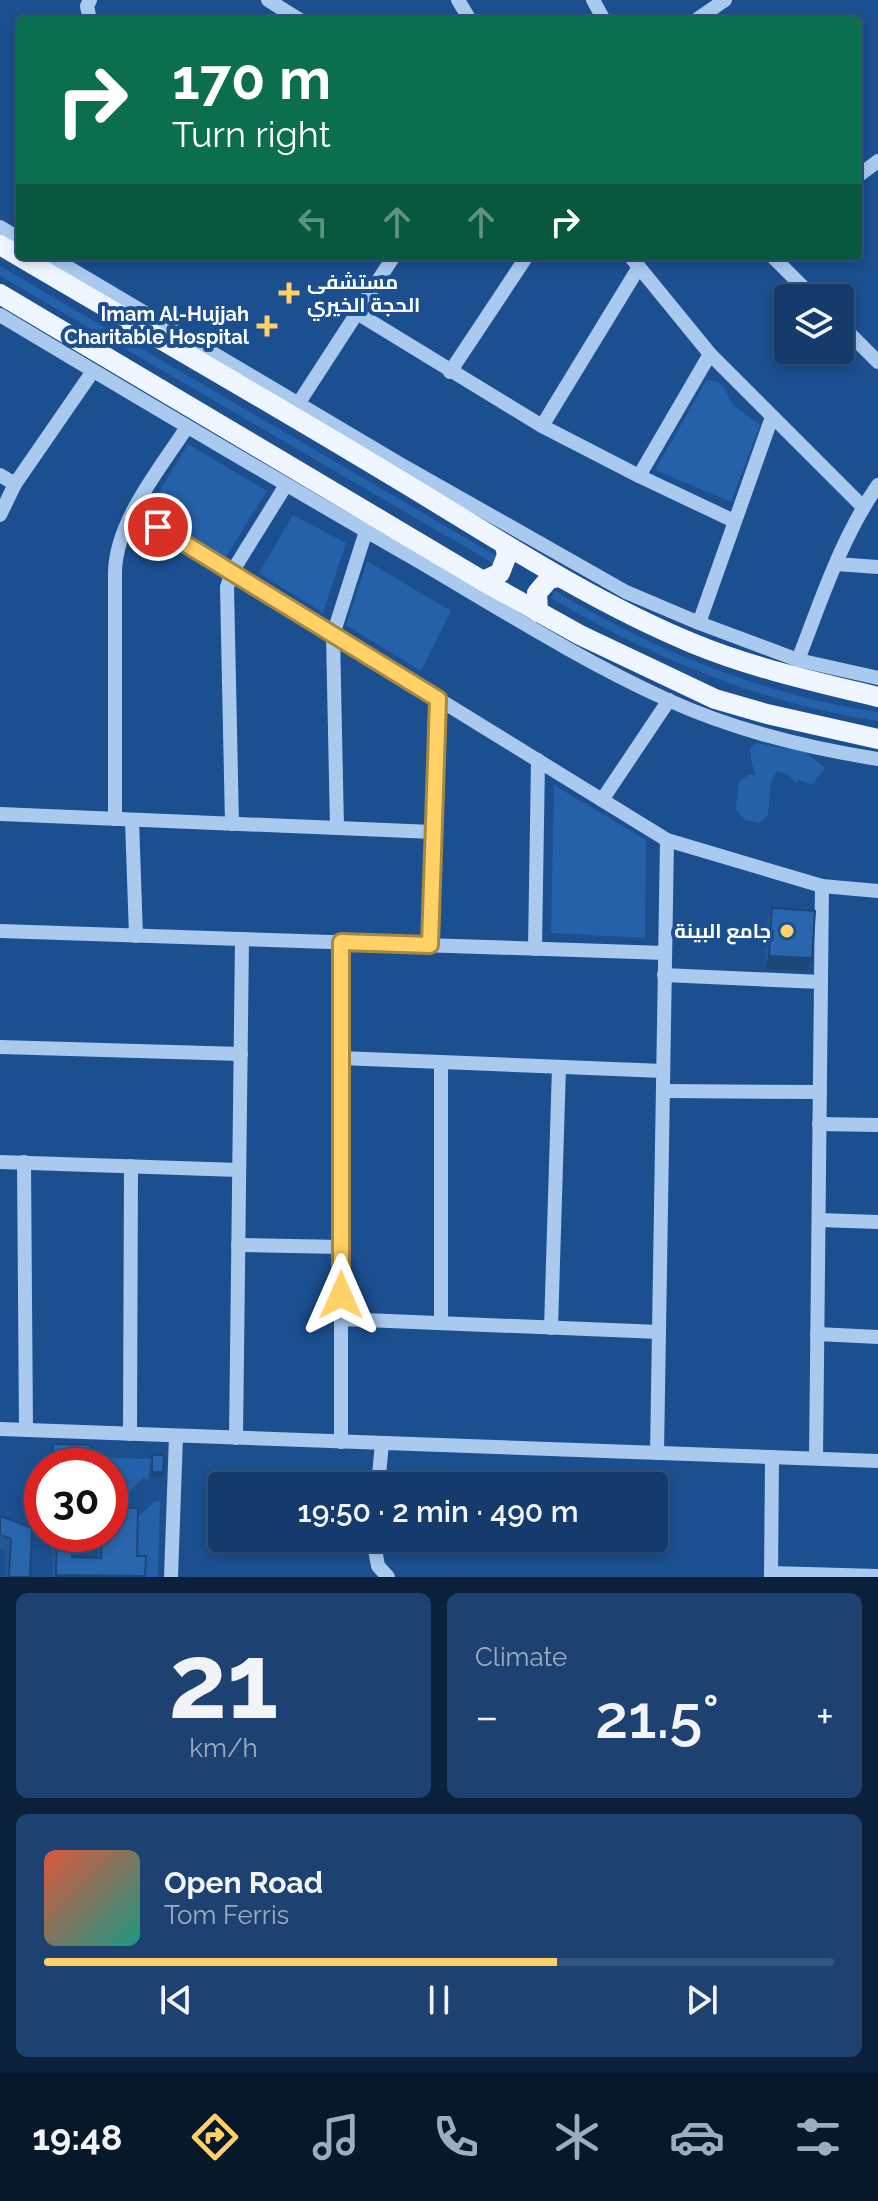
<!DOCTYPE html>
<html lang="en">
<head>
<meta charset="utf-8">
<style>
  :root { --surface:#143b6b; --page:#1d4271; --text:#f1f3f6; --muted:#9dadc1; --line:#33557e; --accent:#ffd166 }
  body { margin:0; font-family:Raleway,Cairo,sans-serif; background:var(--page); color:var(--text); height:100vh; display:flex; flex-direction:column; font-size:30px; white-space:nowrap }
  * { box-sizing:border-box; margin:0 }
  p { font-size:26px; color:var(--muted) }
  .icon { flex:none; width:44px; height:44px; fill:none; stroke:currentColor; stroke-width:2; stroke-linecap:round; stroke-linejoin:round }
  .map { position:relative; height:1577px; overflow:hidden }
  .side { display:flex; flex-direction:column; gap:16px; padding:16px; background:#0b203b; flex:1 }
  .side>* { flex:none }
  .hud { position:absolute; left:16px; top:16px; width:846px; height:244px; border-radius:8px; box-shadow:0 4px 12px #0003,0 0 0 2px var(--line); background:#0b6e4f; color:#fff; overflow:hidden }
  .tools { position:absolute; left:774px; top:284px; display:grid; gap:16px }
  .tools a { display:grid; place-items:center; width:80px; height:80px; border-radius:8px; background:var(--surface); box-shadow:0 4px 12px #0003,0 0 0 2px var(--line); font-size:40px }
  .speed { position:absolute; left:24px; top:1448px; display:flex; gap:16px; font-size:40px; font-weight:700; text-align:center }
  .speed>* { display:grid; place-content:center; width:104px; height:104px; border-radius:50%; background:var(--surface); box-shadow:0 4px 12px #0003,0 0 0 2px var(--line); line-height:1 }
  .speed .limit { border:12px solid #d22; background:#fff; color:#111 }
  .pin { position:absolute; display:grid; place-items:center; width:68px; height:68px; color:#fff; margin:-34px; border:4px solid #fff; border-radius:50%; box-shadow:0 2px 8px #0007 }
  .me { position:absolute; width:88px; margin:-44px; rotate:0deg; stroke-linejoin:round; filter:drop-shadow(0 0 6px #0008) }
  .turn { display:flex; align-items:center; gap:28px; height:168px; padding:0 24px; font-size:36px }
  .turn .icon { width:104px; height:104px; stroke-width:2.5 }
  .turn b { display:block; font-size:56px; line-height:68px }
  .lanes { display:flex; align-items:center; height:76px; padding:0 24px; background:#0003; justify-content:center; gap:40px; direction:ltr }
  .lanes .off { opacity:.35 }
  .big { font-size:60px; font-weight:600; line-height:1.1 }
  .side .widget { flex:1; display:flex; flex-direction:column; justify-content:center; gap:12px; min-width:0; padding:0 28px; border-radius:12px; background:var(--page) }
  .side .dial { align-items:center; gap:0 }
  .dial b { font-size:104px; line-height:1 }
  .song { display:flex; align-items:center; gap:24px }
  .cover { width:96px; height:96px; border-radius:12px; background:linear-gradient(135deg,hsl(10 70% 55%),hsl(170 70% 35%)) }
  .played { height:8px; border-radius:4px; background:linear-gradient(90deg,var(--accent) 65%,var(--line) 65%) }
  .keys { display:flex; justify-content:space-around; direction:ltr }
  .heat { display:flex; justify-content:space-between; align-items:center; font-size:44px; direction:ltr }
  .side .tiles { flex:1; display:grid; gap:16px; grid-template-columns:1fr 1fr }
  .widget:last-child { grid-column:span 2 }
  .trip { position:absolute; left:208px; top:1472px; width:460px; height:80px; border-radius:8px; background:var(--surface); box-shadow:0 4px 12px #0003,0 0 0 2px var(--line); font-weight:600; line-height:80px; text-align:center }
  .menu { display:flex; height:128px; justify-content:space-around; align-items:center; background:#08182b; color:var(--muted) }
  .menu .icon { width:56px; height:56px }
  .menu .on { color:var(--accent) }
  .menu b { font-size:36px; color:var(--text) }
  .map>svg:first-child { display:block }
</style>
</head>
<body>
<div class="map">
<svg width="878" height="1577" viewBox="0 0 878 1577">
  <rect width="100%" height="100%" fill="#1b4f8f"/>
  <g fill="#2461a8">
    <path d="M0,266L507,562L503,569L0,276Z"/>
    <path d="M706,381H715L723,386L733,405L760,425L731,502L655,470Z"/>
    <path d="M188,444L267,491L226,557L148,510Z"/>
    <path d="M293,515L346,543L323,613L259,573Z"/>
    <path d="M367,561L451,611L421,671L346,625Z"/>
    <path d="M555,591C654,650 763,695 878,712V721C762,704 651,657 551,598Z"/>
    <path d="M757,743L805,752L825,768L812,785L800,780L795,783L790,776L777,771L771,781L768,815L760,823L744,820L736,809L739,781L748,775H756L752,765L750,748Z"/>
    <path d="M554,785L646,840L645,938L551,933Z"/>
    <path d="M87,1457L151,1459L148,1480L143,1478L120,1501L114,1495L117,1492L110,1484V1466H86Z"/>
    <path d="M160,1501L158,1577H141L132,1569L133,1521L155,1502Z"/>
  </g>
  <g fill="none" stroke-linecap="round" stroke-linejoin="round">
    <g stroke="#a9c9ee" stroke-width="14">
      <path d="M90,0L87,6L90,20"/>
      <path d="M268,0L300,20"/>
      <path d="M458,0L470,20"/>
      <path d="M593,0L604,20"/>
      <path d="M696,20L725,0"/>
      <path d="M858,176L878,161"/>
      <path d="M0,227L20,239"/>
      <path d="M49,256L400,464L626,592L699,623L798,660L878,678"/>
      <path d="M630,256L710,354L863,507"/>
      <path d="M772,256L814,298"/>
      <path d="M357,313L542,426L639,476L734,521"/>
      <path d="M0,315C137,397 275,479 413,558C497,607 580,660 668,700C734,730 807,748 878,759"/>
      <path d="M840,324L878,362"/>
      <path d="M450,372L527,256"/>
      <path d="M298,404L394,256"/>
      <path d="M542,426L639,267"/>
      <path d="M0,475L15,484"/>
      <path d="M639,476L710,354"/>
      <path d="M133,511L667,840L822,886L878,891"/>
      <path d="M0,515L15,484L93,371"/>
      <path d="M836,564L878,567"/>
      <path d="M699,623L772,417"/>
      <path d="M798,660C821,601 841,538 878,485"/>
      <path d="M602,800L669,700"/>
      <path d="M0,814L433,832"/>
      <path d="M115,819V572C116,521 160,469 187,427"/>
      <path d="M132,820L136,936"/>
      <path d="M232,824L227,587L232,572L286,485"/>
      <path d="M337,828L333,635L366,531"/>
      <path d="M0,931L665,953"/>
      <path d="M430,945L438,699"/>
      <path d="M535,949L538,760"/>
      <path d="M664,975L821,982"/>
      <path d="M0,1047L241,1054"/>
      <path d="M341,1058L663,1071"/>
      <path d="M663,1091L820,1092"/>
      <path d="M819,1124L878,1125"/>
      <path d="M0,1162L239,1170"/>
      <path d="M24,1162L26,1430"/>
      <path d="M819,1220L878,1222"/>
      <path d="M238,1245L341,1247"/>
      <path d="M341,1319L659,1332"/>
      <path d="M441,1323V1062"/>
      <path d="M551,1328L559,1067"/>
      <path d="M817,1334L878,1337"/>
      <path d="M0,1429L878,1461"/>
      <path d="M130,1434L131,1166"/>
      <path d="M236,1438L242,939"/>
      <path d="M341,1442V942"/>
      <path d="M657,1453L667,840"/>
      <path d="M816,1458L822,886"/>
      <path d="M378,1486L382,1443"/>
      <path d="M373,1538L378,1566L388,1577"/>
      <path d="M771,1573L878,1576"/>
      <path d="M171,1577L176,1436"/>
      <path d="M771,1577L772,1457"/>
    </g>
    <g stroke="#f0f6ff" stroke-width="20">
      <path d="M0,245C130,322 262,397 391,475C490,534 586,599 692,643C752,668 816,682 878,697"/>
      <path d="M0,294L483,581L580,635L715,699L767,714L878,739"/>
      <path d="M483,581L500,573L507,555L505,546"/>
      <path d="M538,612L537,593L549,579L559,577"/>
    </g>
  </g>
  <g fill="#245895">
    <path d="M772,908L807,971L764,969L767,921Z"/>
    <path d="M53,1444L109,1466H48L49,1457Z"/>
    <path d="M110,1467L122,1479L117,1492L112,1496L114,1508L137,1556H146L145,1577H52V1534H73L72,1557L97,1558L98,1534H110Z"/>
    <path d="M0,1516L30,1577H5L6,1552L0,1550Z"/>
  </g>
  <g fill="#1d4779">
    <path d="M769,956L812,958L807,971L764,969Z"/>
    <path d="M152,1472H163L161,1477H150Z"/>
    <path d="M122,1479L117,1492L110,1499V1491Z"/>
    <path d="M56,1575L145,1576L55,1577Z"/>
  </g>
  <g fill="#2a66ad" stroke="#1d4779" stroke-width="2">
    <path d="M772,908L815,911L812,958L769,956Z"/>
    <path d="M53,1444L89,1445L109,1466H52Z"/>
    <path d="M152,1455H164L163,1472H152Z"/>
    <path d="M110,1467L122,1479L110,1491Z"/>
    <path d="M110,1494L115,1499L114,1508H138L137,1556H146L145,1576L56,1575L57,1534H73L72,1557L101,1558L102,1534H110Z"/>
    <path d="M0,1516L32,1528L30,1577H9L11,1539L0,1535Z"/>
  </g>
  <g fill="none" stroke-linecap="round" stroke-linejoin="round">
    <defs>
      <path id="route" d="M158,527L438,699L430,945L341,942V1295"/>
    </defs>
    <use href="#route" stroke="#a68842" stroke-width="20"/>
    <use href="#route" stroke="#ffd166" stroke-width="14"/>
  </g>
  <g fill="#ffd166" stroke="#1b4f8f" stroke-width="3">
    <path d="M285 281h8v8h8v8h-8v8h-8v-8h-8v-8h8z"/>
    <path d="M263 314h8v8h8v8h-8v8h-8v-8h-8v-8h8z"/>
    <circle cx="787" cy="931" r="8"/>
  </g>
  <g text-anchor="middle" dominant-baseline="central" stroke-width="8" stroke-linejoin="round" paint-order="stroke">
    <g font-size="20" font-weight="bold" fill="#fff" stroke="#1b4f8f" text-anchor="end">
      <text x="307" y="282" text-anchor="start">مستشفى<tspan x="307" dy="23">الحجة الخيري</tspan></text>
      <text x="249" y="314">Imam Al-Hujjah<tspan x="249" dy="23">Charitable Hospital</tspan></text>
      <text x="771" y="931">جامع البينة</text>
    </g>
  </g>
</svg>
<div class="tools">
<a><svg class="icon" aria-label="layers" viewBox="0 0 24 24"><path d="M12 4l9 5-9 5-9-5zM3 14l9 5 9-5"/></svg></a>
</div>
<div class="speed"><div class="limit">30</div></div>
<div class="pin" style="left:158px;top:527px;background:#d93025"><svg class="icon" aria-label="arrive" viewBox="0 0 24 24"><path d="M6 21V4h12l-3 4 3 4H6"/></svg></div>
<svg class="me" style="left:341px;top:1295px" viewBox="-20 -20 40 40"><path d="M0-17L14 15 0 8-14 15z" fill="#ffd166" stroke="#fff" stroke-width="4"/></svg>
<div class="trip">19:50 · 2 min · 490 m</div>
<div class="hud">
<div class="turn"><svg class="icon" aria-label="right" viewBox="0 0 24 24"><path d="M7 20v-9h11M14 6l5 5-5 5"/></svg><div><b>170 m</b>Turn right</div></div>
<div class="lanes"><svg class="icon off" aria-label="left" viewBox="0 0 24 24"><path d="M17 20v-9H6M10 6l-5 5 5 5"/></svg><svg class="icon off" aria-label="ahead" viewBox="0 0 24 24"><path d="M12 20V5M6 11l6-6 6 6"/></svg><svg class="icon off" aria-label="ahead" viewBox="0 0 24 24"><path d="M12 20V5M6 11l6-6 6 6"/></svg><svg class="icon" aria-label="right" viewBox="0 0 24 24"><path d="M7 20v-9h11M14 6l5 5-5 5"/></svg></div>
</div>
</div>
<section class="side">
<div class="tiles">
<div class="widget dial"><b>21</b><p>km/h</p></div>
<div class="widget"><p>Climate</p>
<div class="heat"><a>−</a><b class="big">21.5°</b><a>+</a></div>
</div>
<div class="widget">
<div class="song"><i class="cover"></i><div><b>Open Road</b><p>Tom Ferris</p></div></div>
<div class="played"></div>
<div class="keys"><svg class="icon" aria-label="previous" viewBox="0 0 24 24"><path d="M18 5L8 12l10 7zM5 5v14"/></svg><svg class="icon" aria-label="pause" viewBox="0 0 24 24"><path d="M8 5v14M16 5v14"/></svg><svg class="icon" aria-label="next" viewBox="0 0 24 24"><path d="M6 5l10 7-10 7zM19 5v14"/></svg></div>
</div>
</div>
</section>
<nav class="menu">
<b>19:48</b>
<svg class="icon on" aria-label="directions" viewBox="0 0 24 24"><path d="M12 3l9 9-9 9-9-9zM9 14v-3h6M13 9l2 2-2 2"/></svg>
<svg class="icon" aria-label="music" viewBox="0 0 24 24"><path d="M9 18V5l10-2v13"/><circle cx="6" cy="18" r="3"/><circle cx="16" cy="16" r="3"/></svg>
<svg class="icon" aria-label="phone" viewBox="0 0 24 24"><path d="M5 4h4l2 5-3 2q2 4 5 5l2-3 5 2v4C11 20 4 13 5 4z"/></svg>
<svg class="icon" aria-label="climate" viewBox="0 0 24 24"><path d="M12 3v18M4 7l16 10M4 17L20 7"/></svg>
<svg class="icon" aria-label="car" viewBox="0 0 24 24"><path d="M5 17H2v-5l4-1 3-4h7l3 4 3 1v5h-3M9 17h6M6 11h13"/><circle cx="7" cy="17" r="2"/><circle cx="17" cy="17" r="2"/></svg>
<svg class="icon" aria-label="filters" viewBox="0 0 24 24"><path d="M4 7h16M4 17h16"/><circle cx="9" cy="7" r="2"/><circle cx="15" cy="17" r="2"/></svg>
</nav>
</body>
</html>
